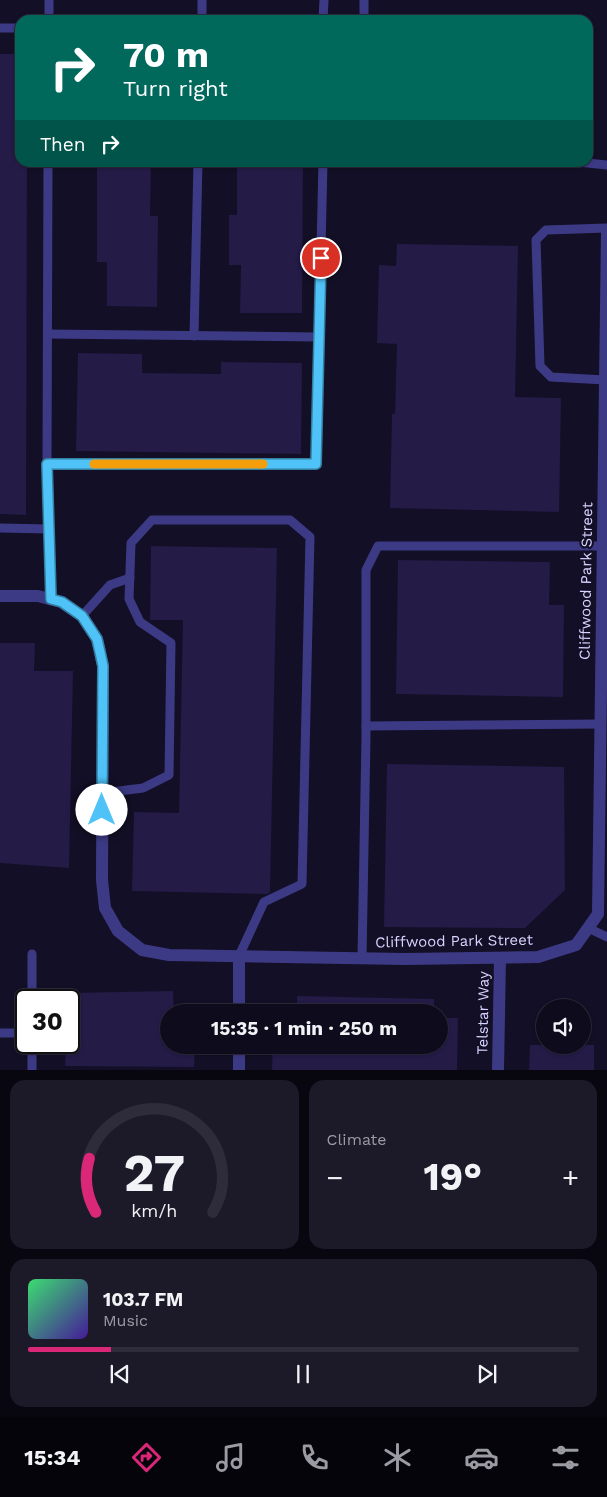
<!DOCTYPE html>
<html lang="en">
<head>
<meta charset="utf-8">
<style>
  :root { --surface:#0e0b1c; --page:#1c1929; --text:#f1f3f6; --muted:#9b9ba3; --line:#2e2b3b; --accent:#db2777 }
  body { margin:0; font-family:"Work Sans",sans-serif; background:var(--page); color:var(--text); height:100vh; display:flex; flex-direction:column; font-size:19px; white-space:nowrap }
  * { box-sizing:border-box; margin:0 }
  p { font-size:16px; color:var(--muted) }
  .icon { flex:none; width:28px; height:28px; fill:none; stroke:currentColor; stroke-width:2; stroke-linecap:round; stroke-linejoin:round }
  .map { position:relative; height:1070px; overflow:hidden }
  .side { display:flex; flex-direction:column; gap:10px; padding:10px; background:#08060f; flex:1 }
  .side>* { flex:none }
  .banner { position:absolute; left:15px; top:15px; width:578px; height:152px; border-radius:15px; box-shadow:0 1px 4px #0004,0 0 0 1px var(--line); background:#00695c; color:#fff; overflow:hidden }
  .tools { position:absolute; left:536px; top:999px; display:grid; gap:10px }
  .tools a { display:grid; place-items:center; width:55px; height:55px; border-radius:50%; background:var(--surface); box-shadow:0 1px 4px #0004,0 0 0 1px var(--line); font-size:25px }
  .speed { position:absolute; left:15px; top:989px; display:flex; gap:10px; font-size:25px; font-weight:700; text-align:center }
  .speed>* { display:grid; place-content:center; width:65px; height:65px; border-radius:50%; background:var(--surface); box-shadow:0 1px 4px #0004,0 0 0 1px var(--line); line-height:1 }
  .speed .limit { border:2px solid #111; border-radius:8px; background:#fff; color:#111 }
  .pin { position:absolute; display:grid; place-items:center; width:42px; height:42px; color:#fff; margin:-21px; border:2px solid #fff; border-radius:50%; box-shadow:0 1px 5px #0007 }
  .me { position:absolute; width:55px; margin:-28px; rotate:0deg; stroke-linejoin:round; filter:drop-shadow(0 0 4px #0008) }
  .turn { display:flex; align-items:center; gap:18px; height:105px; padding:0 25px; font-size:22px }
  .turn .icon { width:65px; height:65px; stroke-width:2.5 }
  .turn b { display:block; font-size:35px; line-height:42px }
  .then { display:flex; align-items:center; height:48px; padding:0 25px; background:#0003; gap:10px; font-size:19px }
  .big { font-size:38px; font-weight:700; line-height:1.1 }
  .side .tile { flex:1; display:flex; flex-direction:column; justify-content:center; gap:8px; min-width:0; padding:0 18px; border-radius:15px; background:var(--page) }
  .side .dial { align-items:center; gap:0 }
  .dial svg { height:130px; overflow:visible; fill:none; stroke:var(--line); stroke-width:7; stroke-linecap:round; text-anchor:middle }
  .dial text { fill:var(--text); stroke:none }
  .song { display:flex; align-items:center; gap:15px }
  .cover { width:60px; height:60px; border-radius:8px; background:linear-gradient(135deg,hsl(140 70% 55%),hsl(260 70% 35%)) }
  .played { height:5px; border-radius:2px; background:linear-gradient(90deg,var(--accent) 15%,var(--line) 15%) }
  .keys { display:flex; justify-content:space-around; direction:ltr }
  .heat { display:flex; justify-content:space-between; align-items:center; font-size:28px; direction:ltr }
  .side .tiles { flex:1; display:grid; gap:10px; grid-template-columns:1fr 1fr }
  .tile:last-child { grid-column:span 2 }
  .trip { position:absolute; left:160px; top:1004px; width:288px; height:50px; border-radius:25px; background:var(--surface); box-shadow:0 1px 4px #0004,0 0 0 1px var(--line); font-weight:700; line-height:50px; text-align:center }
  .tab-bar { display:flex; height:80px; justify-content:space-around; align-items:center; background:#06040b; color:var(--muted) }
  .tab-bar .icon { width:35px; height:35px }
  .tab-bar .on { color:var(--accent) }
  .tab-bar b { font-size:22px; color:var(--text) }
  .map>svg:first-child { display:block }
</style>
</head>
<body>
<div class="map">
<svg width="607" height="1070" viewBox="0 0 607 1070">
  <rect width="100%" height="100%" fill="#130f26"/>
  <g fill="#241b47">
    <path d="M0,54H20V162H27L26,515L0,514Z"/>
    <path d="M97,162H151L150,216H158L157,307L107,306V262H97Z"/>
    <path d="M237,162H303L302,313H240L241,265H229V215H237Z"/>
    <path d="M397,244L518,246L515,397L561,398L559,512L390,508L392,414H395L397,344L377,343L379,265L396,266Z"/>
    <path d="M78,353L142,354V373L221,374V362L302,363L301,454L76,451Z"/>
    <path d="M151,546L277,548L270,892L267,894L132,891L134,812L179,813L183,620H150Z"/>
    <path d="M398,560L550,562L549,605H564L563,697L396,694Z"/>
    <path d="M0,643H35L34,671H73L69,868L0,863Z"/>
    <path d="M387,764L564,767L565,890L525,928L384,927Z"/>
    <path d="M173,991L174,1012H196H169V1045H195L194,1067L65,1066L66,1042H69V993Z"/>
    <path d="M297,996L434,999V1012H297Z"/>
    <path d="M439,1018H458L457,1070H272L273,1045H439Z"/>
    <path d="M530,1045H594V1070H529Z"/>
  </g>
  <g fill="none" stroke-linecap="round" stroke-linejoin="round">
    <g stroke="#3d3a85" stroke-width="9">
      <path d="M49,20V0"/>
      <path d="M202,20V0"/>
      <path d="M323,20L324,0"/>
      <path d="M364,20V0"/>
      <path d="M0,28H20"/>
      <path d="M578,162L607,165"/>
      <path d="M48,334L319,337"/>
      <path d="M194,336L198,162"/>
      <path d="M605,380L551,377L540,366L536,240L546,230L607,228"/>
      <path d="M47,465L48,162"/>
      <path d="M0,528L49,529"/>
      <path d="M51,599L47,465L316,464L323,162"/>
      <path d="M82,616L110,585L130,578"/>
      <path d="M366,726L601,724"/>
      <path d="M103,793L143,788L169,775L171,643L140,622L129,599L131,543L152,520H290L310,537L302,884L264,902L239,956"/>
      <path d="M588,928L607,937"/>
      <path d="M362,958L366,737V570L378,546H603"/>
      <path d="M32,1000V954"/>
      <path d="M0,1033H26"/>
      <path d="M32,1070V1042"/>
    </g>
    <g stroke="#3d3a85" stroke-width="12">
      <path d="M0,596H38L61,602L82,616L97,639L103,666L102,880L105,908L118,931L142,950L169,955L405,959L538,957L576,945L598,914L607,232"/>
      <path d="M239,956V1012"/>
      <path d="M239,1045V1070"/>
      <path d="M498,1070L500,958"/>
    </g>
  </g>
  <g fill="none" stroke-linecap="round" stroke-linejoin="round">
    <defs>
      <path id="route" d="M102,810L103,666L100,652L97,639L82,616L62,602L51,599L47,464H316L321,258"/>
    </defs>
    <use href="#route" stroke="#337fa1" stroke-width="12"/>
    <use href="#route" stroke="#4fc3f7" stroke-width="9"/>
    <path stroke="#f59e0b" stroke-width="9" d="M94,464H263"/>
  </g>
  <g text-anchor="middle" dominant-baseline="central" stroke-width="4.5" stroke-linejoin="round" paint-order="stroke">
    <g font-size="15" fill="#d9d4ff" stroke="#130f26">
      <text transform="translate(586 581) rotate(-89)">Cliffwood Park Street</text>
      <text transform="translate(454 941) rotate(-1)">Cliffwood Park Street</text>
      <text transform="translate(483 1013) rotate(-89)">Telstar Way</text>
    </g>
  </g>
</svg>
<div class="tools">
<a><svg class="icon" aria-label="sound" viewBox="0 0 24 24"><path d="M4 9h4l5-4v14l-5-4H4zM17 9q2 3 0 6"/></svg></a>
</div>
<div class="speed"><div class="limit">30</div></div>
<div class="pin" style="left:321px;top:258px;background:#d93025"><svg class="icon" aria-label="arrive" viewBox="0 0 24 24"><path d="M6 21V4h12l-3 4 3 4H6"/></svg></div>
<svg class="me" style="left:102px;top:810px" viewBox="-20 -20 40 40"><circle r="19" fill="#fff"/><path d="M0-13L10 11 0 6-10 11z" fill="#4fc3f7"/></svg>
<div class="trip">15:35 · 1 min · 250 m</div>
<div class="banner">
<div class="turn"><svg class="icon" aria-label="right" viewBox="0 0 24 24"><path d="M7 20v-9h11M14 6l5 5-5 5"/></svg><div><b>70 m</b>Turn right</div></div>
<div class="then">Then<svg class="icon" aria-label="right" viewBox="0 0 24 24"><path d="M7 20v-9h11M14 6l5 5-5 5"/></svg></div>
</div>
</div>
<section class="side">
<div class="tiles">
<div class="tile dial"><svg viewBox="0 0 100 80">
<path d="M14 69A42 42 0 1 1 86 69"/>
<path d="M14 69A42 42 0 0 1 10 36" stroke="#db2777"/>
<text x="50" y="56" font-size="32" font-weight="700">27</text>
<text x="50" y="72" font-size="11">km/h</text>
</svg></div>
<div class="tile"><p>Climate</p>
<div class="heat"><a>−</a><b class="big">19°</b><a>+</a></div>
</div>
<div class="tile">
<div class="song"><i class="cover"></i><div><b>103.7 FM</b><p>Music</p></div></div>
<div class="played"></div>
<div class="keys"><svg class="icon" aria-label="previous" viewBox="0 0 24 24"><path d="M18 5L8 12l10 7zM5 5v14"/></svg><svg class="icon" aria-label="pause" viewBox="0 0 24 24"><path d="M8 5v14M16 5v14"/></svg><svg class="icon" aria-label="next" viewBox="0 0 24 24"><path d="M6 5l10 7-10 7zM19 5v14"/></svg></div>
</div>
</div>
</section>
<nav class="tab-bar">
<b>15:34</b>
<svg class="icon on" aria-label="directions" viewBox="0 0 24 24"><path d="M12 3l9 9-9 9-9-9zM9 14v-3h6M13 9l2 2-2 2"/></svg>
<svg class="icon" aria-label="music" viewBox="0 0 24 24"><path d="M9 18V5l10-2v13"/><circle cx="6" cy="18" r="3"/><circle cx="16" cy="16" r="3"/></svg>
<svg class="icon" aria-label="phone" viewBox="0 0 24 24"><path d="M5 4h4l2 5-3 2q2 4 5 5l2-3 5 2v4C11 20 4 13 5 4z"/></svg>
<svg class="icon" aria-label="climate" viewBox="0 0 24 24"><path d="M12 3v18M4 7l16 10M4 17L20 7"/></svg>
<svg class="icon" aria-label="car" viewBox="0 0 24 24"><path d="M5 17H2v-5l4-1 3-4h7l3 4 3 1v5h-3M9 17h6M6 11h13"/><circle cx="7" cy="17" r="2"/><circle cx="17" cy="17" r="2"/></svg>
<svg class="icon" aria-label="filters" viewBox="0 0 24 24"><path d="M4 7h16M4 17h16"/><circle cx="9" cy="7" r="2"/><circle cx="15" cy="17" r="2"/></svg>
</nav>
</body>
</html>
